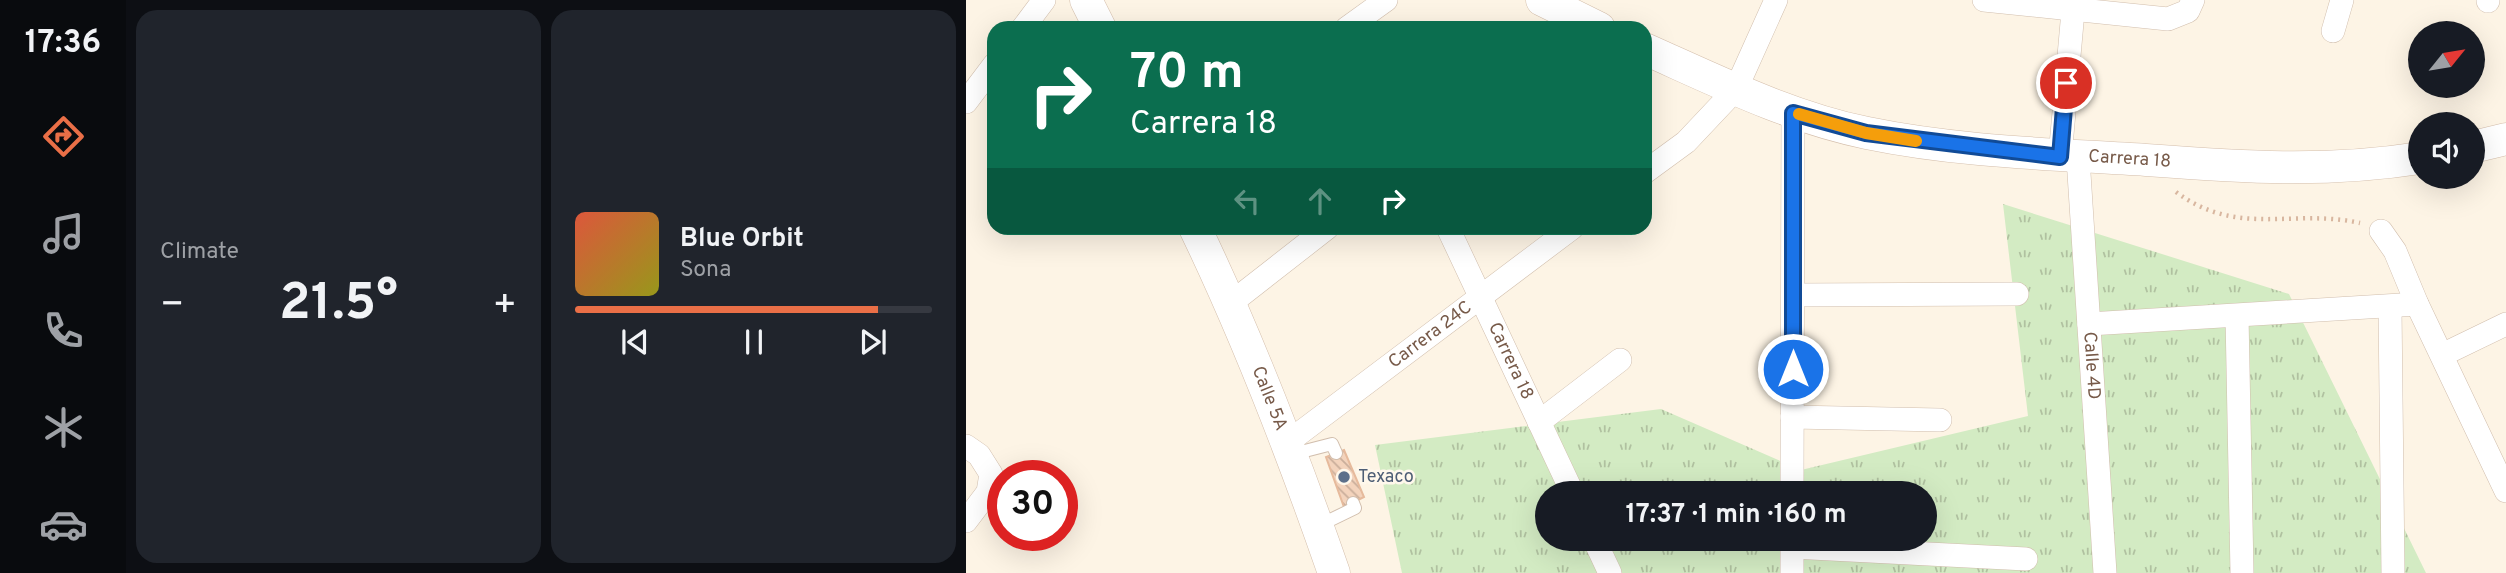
<!DOCTYPE html>
<html lang="en">
<head>
<meta charset="utf-8">
<style>
  :root { --surface:#171b24; --page:#20242c; --text:#f1f3f6; --muted:#9ea1a6; --line:#363941; --accent:#ea6f47 }
  body { margin:0; font-family:Overpass,sans-serif; background:var(--page); color:var(--text); height:100vh; display:flex; flex-direction:column; font-size:26px; white-space:nowrap }
  * { box-sizing:border-box; margin:0 }
  p { font-size:23px; color:var(--muted) }
  .icon { flex:none; width:38px; height:38px; fill:none; stroke:currentColor; stroke-width:2; stroke-linecap:round; stroke-linejoin:round }
  .map { position:relative; flex:1; overflow:hidden }
  .drawer { display:flex; flex-direction:column; gap:10px; padding:10px; background:#0d0f14; width:840px }
  .drawer>* { flex:none }
  .banner { position:absolute; left:21px; top:21px; width:665px; height:214px; border-radius:21px; box-shadow:0 7px 28px #0002; background:#0b6e4f; color:#fff; overflow:hidden }
  .needle { width:46px; rotate:60deg }
  .controls { position:absolute; left:1442px; top:21px; display:grid; gap:14px }
  .controls a { display:grid; place-items:center; width:77px; height:77px; border-radius:50%; background:var(--surface); box-shadow:0 7px 28px #0002; font-size:35px }
  .speed { position:absolute; left:21px; top:460px; display:flex; gap:14px; font-size:35px; font-weight:700; text-align:center }
  .speed>* { display:grid; place-content:center; width:91px; height:91px; border-radius:50%; background:var(--surface); box-shadow:0 7px 28px #0002; line-height:1 }
  .speed .limit { border:10px solid #d22; background:#fff; color:#111 }
  .pin { position:absolute; display:grid; place-items:center; width:60px; height:60px; color:#fff; margin:-30px; border:4px solid #fff; border-radius:50%; box-shadow:0 2px 7px #0007 }
  .me { position:absolute; width:77px; margin:-38px; rotate:0deg; stroke-linejoin:round; filter:drop-shadow(0 0 5px #0008) }
  .turn { display:flex; align-items:center; gap:24px; height:147px; padding:0 28px; font-size:32px }
  .turn .icon { width:91px; height:91px; stroke-width:2.5 }
  .turn b { display:block; font-size:49px; line-height:60px }
  .lanes { display:flex; align-items:center; height:66px; padding:0 28px; background:#0003; justify-content:center; gap:35px; direction:ltr }
  .lanes .off { opacity:.35 }
  .big { font-size:52px; font-weight:700; line-height:1.1 }
  .drawer .card { flex:1; display:flex; flex-direction:column; justify-content:center; gap:10px; min-width:0; padding:0 24px; border-radius:21px; background:var(--page) }
  .song { display:flex; align-items:center; gap:21px }
  .cover { width:84px; height:84px; border-radius:10px; background:linear-gradient(135deg,hsl(10 70% 55%),hsl(60 70% 35%)) }
  .played { height:7px; border-radius:4px; background:linear-gradient(90deg,var(--accent) 85%,var(--line) 85%) }
  .keys { display:flex; justify-content:space-around; direction:ltr }
  .heat { display:flex; justify-content:space-between; align-items:center; font-size:38px; direction:ltr }
  .drawer .tiles { flex:1; display:grid; gap:10px; grid-template-columns:repeat(2,1fr) }
  .trip { position:absolute; left:569px; top:481px; width:402px; height:70px; border-radius:35px; background:var(--surface); box-shadow:0 7px 28px #0002; font-weight:700; line-height:70px; text-align:center }
  main { display:flex; flex:1; min-height:0 }
  .tab-bar { display:flex; flex-direction:column; width:126px; justify-content:space-around; align-items:center; background:#090b0e; color:var(--muted) }
  .tab-bar .icon { width:49px; height:49px }
  .tab-bar .current { color:var(--accent) }
  .tab-bar b { font-size:32px; color:var(--text) }
  .map>svg:first-child { display:block }
</style>
</head>
<body>
<main>
<nav class="tab-bar">
<b>17:36</b>
<svg class="icon current" aria-label="directions" viewBox="0 0 24 24"><path d="M12 3l9 9-9 9-9-9zM9 14v-3h6M13 9l2 2-2 2"/></svg>
<svg class="icon" aria-label="music" viewBox="0 0 24 24"><path d="M9 18V5l10-2v13"/><circle cx="6" cy="18" r="3"/><circle cx="16" cy="16" r="3"/></svg>
<svg class="icon" aria-label="phone" viewBox="0 0 24 24"><path d="M5 4h4l2 5-3 2q2 4 5 5l2-3 5 2v4C11 20 4 13 5 4z"/></svg>
<svg class="icon" aria-label="climate" viewBox="0 0 24 24"><path d="M12 3v18M4 7l16 10M4 17L20 7"/></svg>
<svg class="icon" aria-label="car" viewBox="0 0 24 24"><path d="M5 17H2v-5l4-1 3-4h7l3 4 3 1v5h-3M9 17h6M6 11h13"/><circle cx="7" cy="17" r="2"/><circle cx="17" cy="17" r="2"/></svg>
</nav>
<section class="drawer">
<div class="tiles">
<div class="card"><p>Climate</p>
<div class="heat"><a>−</a><b class="big">21.5°</b><a>+</a></div>
</div>
<div class="card">
<div class="song"><i class="cover"></i><div><b>Blue Orbit</b><p>Sona</p></div></div>
<div class="played"></div>
<div class="keys"><svg class="icon" aria-label="previous" viewBox="0 0 24 24"><path d="M18 5L8 12l10 7zM5 5v14"/></svg><svg class="icon" aria-label="pause" viewBox="0 0 24 24"><path d="M8 5v14M16 5v14"/></svg><svg class="icon" aria-label="next" viewBox="0 0 24 24"><path d="M6 5l10 7-10 7zM19 5v14"/></svg></div>
</div>
</div>
</section>
<div class="map">
<svg width="1540" height="573" viewBox="0 0 1540 573">
  <defs>
    <pattern id="grass-tufts" width="24" height="20" patternUnits="userSpaceOnUse" patternTransform="scale(1.75)"><rect width="24" height="20" fill="#d3ebc3"/><path d="M3 7l-1-3M5 7V3M7 7l1-3M15 17l-1-3M17 17v-4M19 17l1-3" fill="none" stroke="#b0c1a0"/></pattern>
    <pattern id="building-back-hatch" width="6" height="6" patternUnits="userSpaceOnUse" patternTransform="scale(1.75)"><rect width="6" height="6" fill="#f3d3bc"/><path d="M-1 5l2 2M0 0l6 6M5-1l2 2" fill="none" stroke="#caae9b"/></pattern>
  </defs>
  <rect width="100%" height="100%" fill="#fdf4e5"/>
  <path fill="url(#grass-tufts)" fill-rule="evenodd" d="M1037,204L1323,294L1460,573H436L409,445L695,409L835,470L1062,416ZM581,494H959V539H581Z"/>
  <path fill="url(#building-back-hatch)" stroke="#e6ba9c" stroke-width="2" d="M378,450L398,497L378,507L360,457Z"/>
  <g fill="none" stroke-linecap="round" stroke-linejoin="round">
    <defs>
      <g id="lane">
        <path d="M327,454L366,444L370,453"/>
        <path d="M352,526L389,508L387,503"/>
      </g>
      <g id="street">
        <path d="M1018,0L1202,19L1222,11L1227,0"/>
        <path d="M1522,1V0"/>
        <path d="M57,28L78,0"/>
        <path d="M381,28L420,0"/>
        <path d="M1367,31L1376,0"/>
        <path d="M0,102L28,65"/>
        <path d="M1094,157L1108,0"/>
        <path id="s1" d="M1112,158L1139,573"/>
        <path d="M679,172L720,142L770,89L810,0"/>
        <path id="s2" d="M482,228L607,494"/>
        <path d="M1415,231L1429,251L1451,304L1540,491"/>
        <path d="M827,295L1051,294"/>
        <path d="M265,303L361,228"/>
        <path d="M1424,308L1427,573"/>
        <path d="M1271,316L1276,573"/>
        <path d="M1123,324L1451,304"/>
        <path d="M1476,355L1540,324"/>
        <path d="M826,417L974,420"/>
        <path d="M573,422L654,360"/>
        <path id="s3" d="M322,442L606,228"/>
        <path d="M0,446L13,455L25,474L22,492L0,521"/>
        <path d="M826,494L827,113"/>
        <path d="M628,539L644,573"/>
        <path d="M826,547L1060,559"/>
        <path d="M826,573V539"/>
      </g>
      <g id="secondary">
        <path d="M120,0L134,28"/>
        <path d="M576,0L633,28"/>
        <path id="s4" d="M679,49C751,81 823,117 901,133C993,152 1087,154 1180,160C1275,167 1359,173 1454,158"/>
        <path d="M1507,147L1540,139"/>
        <path id="s5" d="M229,228C283,340 327,455 368,573"/>
      </g>
    </defs>
    <use href="#lane" stroke="#d1bead" stroke-width="14"/>
    <use href="#street" stroke="#d1bead" stroke-width="24"/>
    <use href="#secondary" stroke="#d4beab" stroke-width="33"/>
    <path stroke="#d8b69f" stroke-width="4.5" stroke-dasharray="2 5" stroke-linecap="butt" d="M1210,192C1272,238 1327,208 1394,223"/>
    <use href="#lane" stroke="#fff" stroke-width="12"/>
    <use href="#street" stroke="#fff" stroke-width="23"/>
    <use href="#secondary" stroke="#fff" stroke-width="32"/>
  </g>
  <g fill="none" stroke-linecap="round" stroke-linejoin="round">
    <defs>
      <path id="route" d="M827,369V113L900,133L1094,157L1100,83"/>
    </defs>
    <use href="#route" stroke="#114b97" stroke-width="18"/>
    <use href="#route" stroke="#1a73e8" stroke-width="12"/>
    <path stroke="#f59e0b" stroke-width="12" d="M833,114L900,133L950,141"/>
  </g>
  <circle fill="#5c6f8a" stroke="#fff8ec" stroke-width="2.5" cx="378" cy="477" r="7"/>
  <g text-anchor="middle" dominant-baseline="central" stroke-width="5" stroke-linejoin="round" paint-order="stroke">
    <g font-size="18" fill="#775a49" stroke="#fff8ec">
      <text stroke="none"><textPath href="#s4" startOffset="502">Carrera 18</textPath></text>
      <text stroke="none"><textPath href="#s3" startOffset="178">Carrera 24C</textPath></text>
      <text stroke="none"><textPath href="#s2" startOffset="147">Carrera 18</textPath></text>
      <text stroke="none"><textPath href="#s1" startOffset="208">Calle 4D</textPath></text>
      <text stroke="none"><textPath href="#s5" startOffset="186">Calle 5A</textPath></text>
    </g>
    <g font-size="18" fill="#4e5e75" stroke="#fff8ec" text-anchor="start">
      <text x="392" y="477">Texaco</text>
    </g>
  </g>
</svg>
<div class="controls">
<a><svg class="needle" viewBox="-14 -14 28 28"><path d="M0-13l5 13h-10z" fill="#e53935"/><path d="M0 13l5-13h-10z" fill="#9ea1a6"/></svg></a>
<a><svg class="icon" aria-label="sound" viewBox="0 0 24 24"><path d="M4 9h4l5-4v14l-5-4H4zM17 9q2 3 0 6"/></svg></a>
</div>
<div class="speed"><div class="limit">30</div></div>
<div class="pin" style="left:1100px;top:83px;background:#d93025"><svg class="icon" aria-label="arrive" viewBox="0 0 24 24"><path d="M6 21V4h12l-3 4 3 4H6"/></svg></div>
<svg class="me" style="left:827px;top:369px" viewBox="-20 -20 40 40"><circle r="17" fill="#1a73e8" stroke="#fff" stroke-width="3"/><path d="M0-11L8 9 0 5-8 9z" fill="#fff"/></svg>
<div class="trip">17:37 · 1 min · 160 m</div>
<div class="banner">
<div class="turn"><svg class="icon" aria-label="right" viewBox="0 0 24 24"><path d="M7 20v-9h11M14 6l5 5-5 5"/></svg><div><b>70 m</b>Carrera 18</div></div>
<div class="lanes"><svg class="icon off" aria-label="left" viewBox="0 0 24 24"><path d="M17 20v-9H6M10 6l-5 5 5 5"/></svg><svg class="icon off" aria-label="ahead" viewBox="0 0 24 24"><path d="M12 20V5M6 11l6-6 6 6"/></svg><svg class="icon" aria-label="right" viewBox="0 0 24 24"><path d="M7 20v-9h11M14 6l5 5-5 5"/></svg></div>
</div>
</div>
</main>
</body>
</html>
